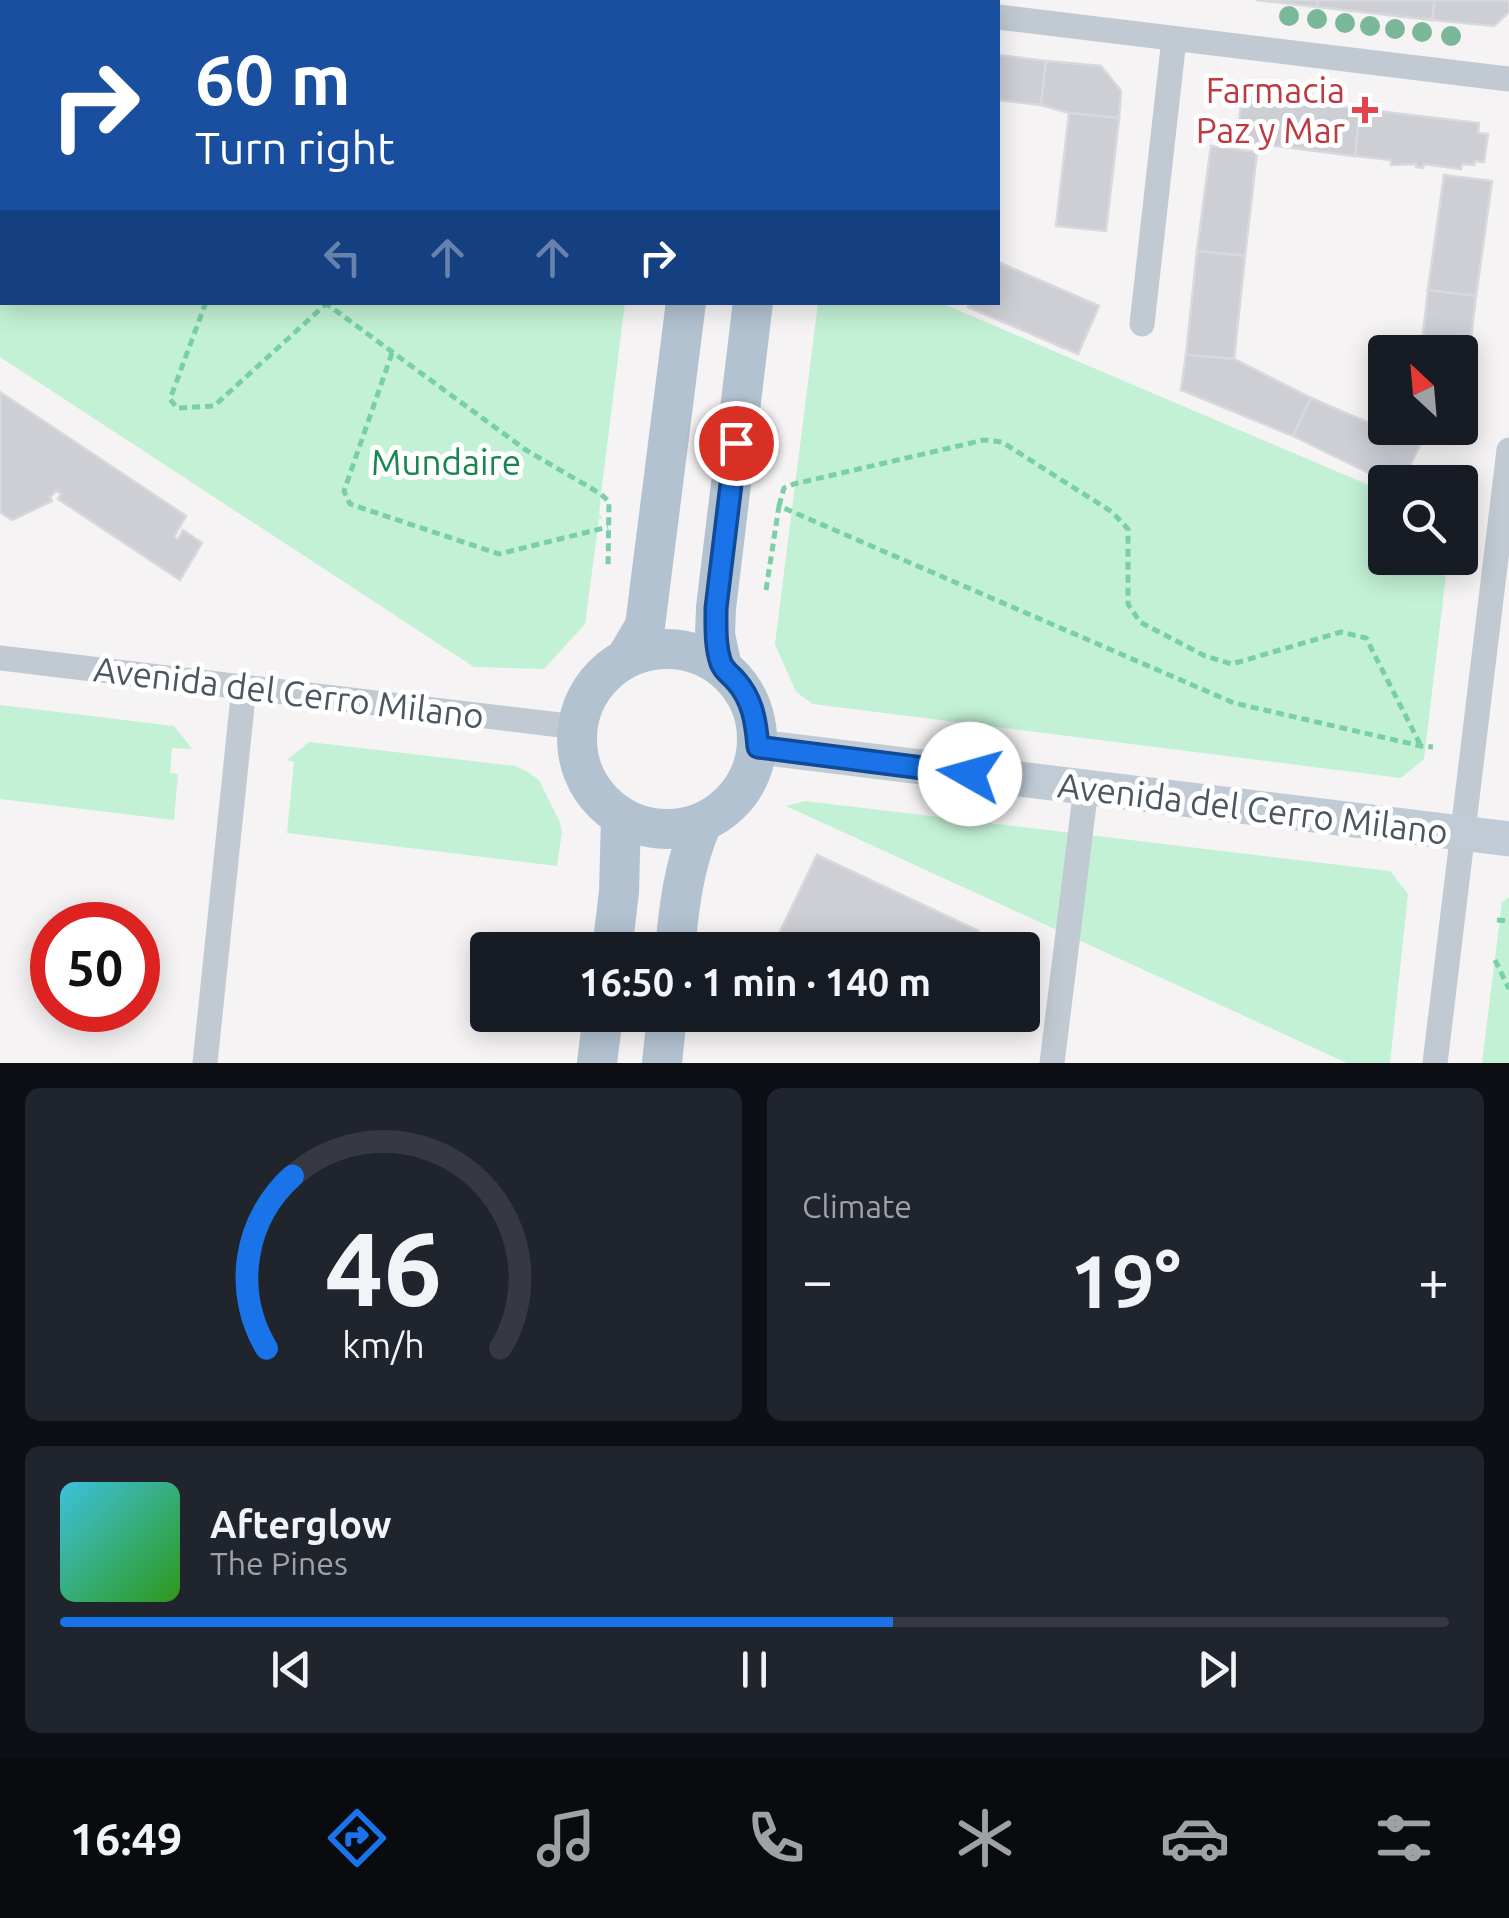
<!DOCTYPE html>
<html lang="en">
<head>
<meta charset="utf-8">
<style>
  :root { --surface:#171b24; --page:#20242c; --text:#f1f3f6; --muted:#9ea1a6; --line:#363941; --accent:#1a73e8 }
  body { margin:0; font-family:Ubuntu,sans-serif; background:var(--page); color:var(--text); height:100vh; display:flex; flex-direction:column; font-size:38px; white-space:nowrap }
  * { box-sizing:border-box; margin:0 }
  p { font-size:32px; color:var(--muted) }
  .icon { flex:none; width:55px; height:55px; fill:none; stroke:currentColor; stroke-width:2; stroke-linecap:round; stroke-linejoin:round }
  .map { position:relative; height:1063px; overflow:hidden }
  .sheet { display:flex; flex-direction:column; gap:25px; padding:25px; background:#0d0f14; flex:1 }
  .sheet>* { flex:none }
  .guide { position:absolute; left:0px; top:0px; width:1000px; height:305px; box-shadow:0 5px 25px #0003; background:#1a4fa0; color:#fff; overflow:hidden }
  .needle { width:65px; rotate:334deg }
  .fabs { position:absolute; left:1368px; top:335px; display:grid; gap:20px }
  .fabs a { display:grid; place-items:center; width:110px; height:110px; border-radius:10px; background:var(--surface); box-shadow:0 5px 25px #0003; font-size:50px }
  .speed { position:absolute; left:30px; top:902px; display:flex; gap:20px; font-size:50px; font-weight:700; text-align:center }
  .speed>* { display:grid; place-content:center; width:130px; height:130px; border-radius:50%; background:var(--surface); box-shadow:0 5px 25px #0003; line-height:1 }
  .speed .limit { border:15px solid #d22; background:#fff; color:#111 }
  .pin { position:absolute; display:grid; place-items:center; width:85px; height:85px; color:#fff; margin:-42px; border:5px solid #fff; border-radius:50%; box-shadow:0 2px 10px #0007 }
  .me { position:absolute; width:110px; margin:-55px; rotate:277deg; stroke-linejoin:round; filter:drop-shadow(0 0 8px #0008) }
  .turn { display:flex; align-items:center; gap:35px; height:210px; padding:0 30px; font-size:45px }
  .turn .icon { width:130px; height:130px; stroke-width:2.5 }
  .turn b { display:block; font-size:70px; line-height:85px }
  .lanes { display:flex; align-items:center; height:95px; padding:0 30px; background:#0003; justify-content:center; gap:50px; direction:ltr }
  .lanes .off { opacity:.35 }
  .big { font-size:75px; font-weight:700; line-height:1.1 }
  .sheet .widget { flex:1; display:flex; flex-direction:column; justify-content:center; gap:15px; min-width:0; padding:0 35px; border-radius:15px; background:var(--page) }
  .sheet .dial { align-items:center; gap:0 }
  .dial svg { height:260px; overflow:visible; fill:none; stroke:var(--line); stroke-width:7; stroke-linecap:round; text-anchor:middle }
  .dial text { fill:var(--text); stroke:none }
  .song { display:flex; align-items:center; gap:30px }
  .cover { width:120px; height:120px; border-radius:15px; background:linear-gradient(135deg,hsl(190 70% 55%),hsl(110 70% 35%)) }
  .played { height:10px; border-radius:5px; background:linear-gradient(90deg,var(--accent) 60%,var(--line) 60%) }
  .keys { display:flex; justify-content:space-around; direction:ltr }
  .heat { display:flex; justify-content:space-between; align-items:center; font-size:55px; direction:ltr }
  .sheet .tiles { flex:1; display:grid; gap:25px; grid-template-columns:1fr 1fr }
  .widget:last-child { grid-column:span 2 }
  .trip { position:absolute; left:470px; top:932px; width:570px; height:100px; border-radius:10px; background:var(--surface); box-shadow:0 5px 25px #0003; font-weight:700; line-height:100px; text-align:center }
  .menu { display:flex; height:160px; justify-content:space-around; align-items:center; background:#090b0e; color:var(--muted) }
  .menu .icon { width:70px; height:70px }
  .menu .selected { color:var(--accent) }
  .menu b { font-size:45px; color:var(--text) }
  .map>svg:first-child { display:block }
</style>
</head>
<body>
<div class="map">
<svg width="1509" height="1063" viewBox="0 0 1509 1063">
  <rect width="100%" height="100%" fill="#f5f3f3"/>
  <g fill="#c3f1d5">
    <path d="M10,0H412L416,2H8Z"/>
    <path d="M2,12V302L625,303L601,494L599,515L603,518L599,519L585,624L544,669L474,667L0,357V18Z"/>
    <path d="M818,303H941L1385,492V558H1448L1424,759L1401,778L813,704L796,692L775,644Z"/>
    <path d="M0,705L174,726L192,749L172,748L170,773L178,774L174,820L0,799Z"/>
    <path d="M309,742L515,766L526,771L539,780L559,820L562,832L557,866L287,833L294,762L287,760Z"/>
    <path d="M805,801L1390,871L1408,894L1390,1063H1347L786,806Z"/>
    <path d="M1509,897V1063H1482L1502,902Z"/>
  </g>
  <g fill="#cdcfd5" stroke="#d7d9de" stroke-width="2.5">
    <path d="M1256,0H1318L1317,7Z"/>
    <path d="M1318,0H1435L1432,20L1317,7Z"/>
    <path d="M1435,0H1509V12L1494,26L1432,20Z"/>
    <path d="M998,55L1046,61L1041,105L998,100Z"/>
    <path d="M1046,61L1101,66L1121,91L1119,118L1069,113L1041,105Z"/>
    <path d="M1242,95L1360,109L1355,156L1237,141Z"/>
    <path d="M1360,109L1479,123L1478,133L1488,134L1484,162L1475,161L1474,165L1462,164L1461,169L1424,164L1423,168L1416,167V164L1391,165V160L1355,156Z"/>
    <path d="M1069,113L1119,118L1106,231L1056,226Z"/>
    <path d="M1211,146L1257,152L1245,256L1197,251Z"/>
    <path d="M1444,175L1492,181L1476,296L1428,290Z"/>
    <path d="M1197,251L1245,256L1234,359L1186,355Z"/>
    <path d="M998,262L1099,306L1078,354L968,307L970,302H998Z"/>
    <path d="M1428,290L1476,296L1462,413H1460V352H1421Z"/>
    <path d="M1186,355L1234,359L1311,398L1293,436L1181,390Z"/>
    <path d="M0,392L186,516L174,537L178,539L183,530L202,543L180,580L58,499L61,494L56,491L50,497L52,501L12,520L0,512Z"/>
    <path d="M1311,398L1420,445L1402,482H1387L1293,436Z"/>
    <path d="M817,855L979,931L970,950H798L776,940Z"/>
  </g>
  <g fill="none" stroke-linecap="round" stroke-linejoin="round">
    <g stroke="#7ad0a6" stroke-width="5" stroke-dasharray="8 5" stroke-linecap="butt">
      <path d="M27,2L28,0"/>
      <path d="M123,2L124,0"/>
      <path d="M0,63L2,61"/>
      <path d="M0,153L2,150"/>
      <path d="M206,302L170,399L177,408L214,406L326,304"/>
      <path d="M324,302L526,450L601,494L609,502L608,568"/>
      <path d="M392,353L344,491L350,504L499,554L608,527"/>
      <path d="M779,506L784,488L794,484L984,440L1002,442L1112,512L1128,529V604L1140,622L1205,656L1232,664L1341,632L1366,638L1421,746"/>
      <path d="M766,590L779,506L1234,703L1421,746L1433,747"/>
      <path d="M1497,920L1509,921"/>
      <path d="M1495,960L1509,989"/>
    </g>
    <g stroke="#c1cad2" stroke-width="25">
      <path d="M852,0L873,2"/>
      <path d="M998,17L1509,79"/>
      <path d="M1142,324L1174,39"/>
      <path d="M0,658L577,727"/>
      <path d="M205,1063L244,687"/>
      <path d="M1052,1063L1086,788"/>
      <path d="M1435,1063L1509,450"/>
    </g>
    <path stroke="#c1cbd6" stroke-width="35" d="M758,747L1509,839"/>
    <g stroke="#b3c2d1" stroke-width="40">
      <path d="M723,2V0"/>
      <path d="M789,2L790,0"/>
      <circle cx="667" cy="739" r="90"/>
      <path d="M626,658L645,626L686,302"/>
      <path d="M722,667L715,635L716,608L753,302"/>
      <path d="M612,950L619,892L621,818"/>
      <path d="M675,950C679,906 684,864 702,823"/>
      <path d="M597,1063L603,1015"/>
      <path d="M662,1063L667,1015"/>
    </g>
  </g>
  <g fill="#7bb799">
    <circle cx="1289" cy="16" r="10"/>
    <circle cx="1317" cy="19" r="10"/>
    <circle cx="1345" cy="23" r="10"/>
    <circle cx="1370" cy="26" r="10"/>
    <circle cx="1395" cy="29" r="10"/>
    <circle cx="1422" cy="32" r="10"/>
    <circle cx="1451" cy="36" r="10"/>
  </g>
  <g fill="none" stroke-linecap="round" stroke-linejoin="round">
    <defs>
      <path id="route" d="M736,443L716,608C716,626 715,646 721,663C724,671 731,675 736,681C753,700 756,723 758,747L970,774"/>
    </defs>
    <use href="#route" stroke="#114b97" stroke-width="25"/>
    <use href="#route" stroke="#1a73e8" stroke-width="18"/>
  </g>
  <path fill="#e0444e" stroke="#fff" stroke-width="4" d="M1360 95h10v10h10v10h-10v10h-10v-10h-10v-10h10z"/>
  <g text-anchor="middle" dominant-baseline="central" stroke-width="10" stroke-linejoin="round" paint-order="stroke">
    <g font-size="35" fill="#be3a42" stroke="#fff" text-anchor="end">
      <text x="1345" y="90">Farmacia<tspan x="1345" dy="40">Paz y Mar</tspan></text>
    </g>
    <g font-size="35" fill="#17864f" stroke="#fff">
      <text x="446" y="462">Mundaire</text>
    </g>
    <g font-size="35" fill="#4a5661" stroke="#fff">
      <text transform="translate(289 692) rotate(7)">Avenida del Cerro Milano</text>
      <text transform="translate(1253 808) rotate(7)">Avenida del Cerro Milano</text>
    </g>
  </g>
</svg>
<div class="fabs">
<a><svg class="needle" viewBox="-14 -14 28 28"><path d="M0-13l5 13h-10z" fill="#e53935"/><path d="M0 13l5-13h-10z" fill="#9ea1a6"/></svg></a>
<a><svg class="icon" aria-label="search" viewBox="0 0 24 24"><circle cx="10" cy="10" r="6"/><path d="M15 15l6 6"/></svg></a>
</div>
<div class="speed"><div class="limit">50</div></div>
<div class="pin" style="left:736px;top:443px;background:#d93025"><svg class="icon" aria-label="arrive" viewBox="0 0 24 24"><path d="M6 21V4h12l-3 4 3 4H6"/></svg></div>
<svg class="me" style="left:970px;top:774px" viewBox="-20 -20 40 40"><circle r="19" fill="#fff"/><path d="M0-13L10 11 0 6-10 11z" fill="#1a73e8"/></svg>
<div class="trip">16:50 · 1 min · 140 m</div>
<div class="guide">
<div class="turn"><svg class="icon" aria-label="right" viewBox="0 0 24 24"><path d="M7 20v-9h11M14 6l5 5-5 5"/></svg><div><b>60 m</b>Turn right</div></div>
<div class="lanes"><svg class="icon off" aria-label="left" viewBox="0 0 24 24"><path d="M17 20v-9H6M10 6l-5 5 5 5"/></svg><svg class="icon off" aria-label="ahead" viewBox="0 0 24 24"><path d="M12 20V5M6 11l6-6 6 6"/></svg><svg class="icon off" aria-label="ahead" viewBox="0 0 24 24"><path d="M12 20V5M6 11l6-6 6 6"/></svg><svg class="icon" aria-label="right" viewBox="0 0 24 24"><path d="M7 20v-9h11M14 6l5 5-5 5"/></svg></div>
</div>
</div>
<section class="sheet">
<div class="tiles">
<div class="widget dial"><svg viewBox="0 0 100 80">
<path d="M14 69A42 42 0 1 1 86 69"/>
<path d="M14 69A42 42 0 0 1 22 16" stroke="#1a73e8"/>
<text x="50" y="56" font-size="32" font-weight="700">46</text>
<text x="50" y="72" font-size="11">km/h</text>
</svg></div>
<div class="widget"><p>Climate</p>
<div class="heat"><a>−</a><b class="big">19°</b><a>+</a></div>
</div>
<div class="widget">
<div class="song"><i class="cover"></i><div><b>Afterglow</b><p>The Pines</p></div></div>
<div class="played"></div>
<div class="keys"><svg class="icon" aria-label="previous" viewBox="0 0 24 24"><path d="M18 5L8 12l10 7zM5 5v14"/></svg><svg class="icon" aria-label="pause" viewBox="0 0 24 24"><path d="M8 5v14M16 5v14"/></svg><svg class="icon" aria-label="next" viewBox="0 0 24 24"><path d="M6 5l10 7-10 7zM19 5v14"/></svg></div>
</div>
</div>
</section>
<nav class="menu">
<b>16:49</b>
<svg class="icon selected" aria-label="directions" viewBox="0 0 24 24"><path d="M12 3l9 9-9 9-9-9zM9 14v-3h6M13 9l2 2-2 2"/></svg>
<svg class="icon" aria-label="music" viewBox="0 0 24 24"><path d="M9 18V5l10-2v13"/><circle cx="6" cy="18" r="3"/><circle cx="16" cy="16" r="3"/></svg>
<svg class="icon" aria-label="phone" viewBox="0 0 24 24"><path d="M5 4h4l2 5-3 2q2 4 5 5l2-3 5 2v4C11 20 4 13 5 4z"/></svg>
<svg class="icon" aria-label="climate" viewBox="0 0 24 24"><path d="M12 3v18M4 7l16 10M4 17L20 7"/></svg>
<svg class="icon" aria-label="car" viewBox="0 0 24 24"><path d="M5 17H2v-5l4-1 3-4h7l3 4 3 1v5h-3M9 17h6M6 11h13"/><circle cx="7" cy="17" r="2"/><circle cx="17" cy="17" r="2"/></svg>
<svg class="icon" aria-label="filters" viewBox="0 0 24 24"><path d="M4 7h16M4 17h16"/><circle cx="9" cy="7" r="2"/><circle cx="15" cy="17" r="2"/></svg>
</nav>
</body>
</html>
